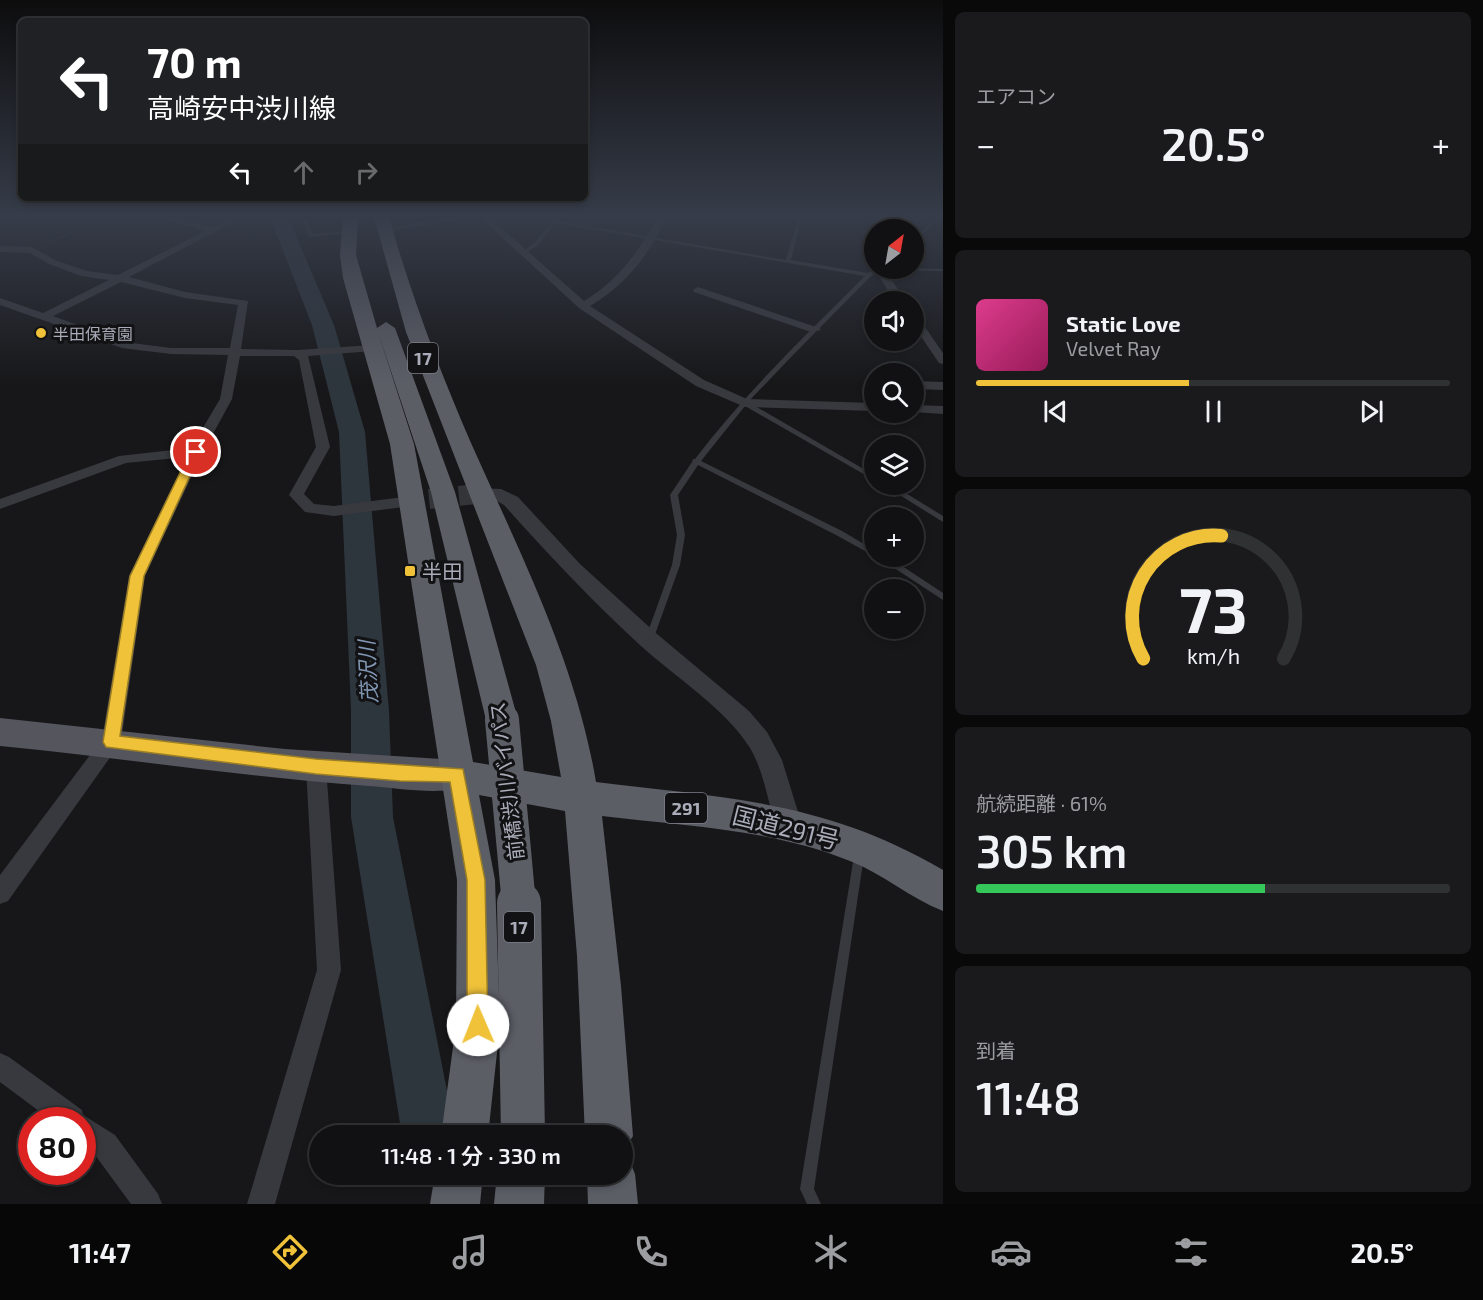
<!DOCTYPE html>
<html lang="ja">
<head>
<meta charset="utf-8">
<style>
  :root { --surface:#111113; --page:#1a1a1c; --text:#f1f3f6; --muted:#9c9da0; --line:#303133; --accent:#efc239 }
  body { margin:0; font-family:"Exo 2","Noto Sans JP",sans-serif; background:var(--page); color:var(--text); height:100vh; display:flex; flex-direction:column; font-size:22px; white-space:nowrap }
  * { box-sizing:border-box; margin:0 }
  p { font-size:20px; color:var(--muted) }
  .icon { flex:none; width:33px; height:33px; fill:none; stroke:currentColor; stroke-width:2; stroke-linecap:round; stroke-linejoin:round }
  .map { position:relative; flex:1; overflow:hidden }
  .side { display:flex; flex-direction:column; gap:12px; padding:12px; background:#09090a; width:540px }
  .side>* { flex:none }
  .banner { position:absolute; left:18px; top:18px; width:570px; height:183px; border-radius:9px; box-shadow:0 3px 9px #0003,0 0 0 2px var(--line); background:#202124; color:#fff; overflow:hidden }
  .needle { width:39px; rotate:31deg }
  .fabs { position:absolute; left:864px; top:219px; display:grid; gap:12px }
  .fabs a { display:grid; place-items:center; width:60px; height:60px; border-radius:50%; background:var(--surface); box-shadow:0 3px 9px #0003,0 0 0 2px var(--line); font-size:30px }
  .speed { position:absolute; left:18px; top:1107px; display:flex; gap:12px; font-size:30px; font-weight:700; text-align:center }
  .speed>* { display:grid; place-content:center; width:78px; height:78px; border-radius:50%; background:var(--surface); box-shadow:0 3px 9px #0003,0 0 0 2px var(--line); line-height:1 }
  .speed .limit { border:9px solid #d22; background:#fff; color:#111 }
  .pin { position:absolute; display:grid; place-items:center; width:51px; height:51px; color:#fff; margin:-26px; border:3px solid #fff; border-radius:50%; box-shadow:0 2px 6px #0007 }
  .me { position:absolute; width:66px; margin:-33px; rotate:359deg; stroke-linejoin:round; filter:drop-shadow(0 0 4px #0008) }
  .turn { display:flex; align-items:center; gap:21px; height:126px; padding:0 30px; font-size:27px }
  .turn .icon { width:78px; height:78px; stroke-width:2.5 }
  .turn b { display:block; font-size:42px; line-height:51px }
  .lanes { display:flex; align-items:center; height:57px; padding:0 30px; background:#0003; justify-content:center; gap:30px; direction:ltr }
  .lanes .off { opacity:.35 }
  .big { font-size:45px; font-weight:600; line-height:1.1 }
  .side .tile { flex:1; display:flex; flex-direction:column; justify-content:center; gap:9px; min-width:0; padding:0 21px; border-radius:9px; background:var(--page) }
  .side .dial { align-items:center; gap:0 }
  .dial svg { height:156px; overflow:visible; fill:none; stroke:var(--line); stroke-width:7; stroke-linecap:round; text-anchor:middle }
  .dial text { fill:var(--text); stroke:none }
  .song { display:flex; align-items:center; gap:18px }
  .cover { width:72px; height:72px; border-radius:9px; background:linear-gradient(135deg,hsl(330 70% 55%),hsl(330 70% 35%)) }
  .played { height:6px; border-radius:3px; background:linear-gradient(90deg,var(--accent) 45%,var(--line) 45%) }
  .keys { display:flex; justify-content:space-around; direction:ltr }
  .heat { display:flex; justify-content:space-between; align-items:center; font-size:33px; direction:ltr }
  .charge { height:9px; border-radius:4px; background:linear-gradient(90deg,#34c759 61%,var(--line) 0) }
  .trip { position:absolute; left:309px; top:1125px; width:324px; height:60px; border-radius:30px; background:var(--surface); box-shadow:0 3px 9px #0003,0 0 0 2px var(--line); font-weight:600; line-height:60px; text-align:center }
  .tab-bar { display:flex; height:96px; justify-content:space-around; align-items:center; background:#070708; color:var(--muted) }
  .tab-bar .icon { width:42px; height:42px }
  .tab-bar .on { color:var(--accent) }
  .tab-bar b { font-size:27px; color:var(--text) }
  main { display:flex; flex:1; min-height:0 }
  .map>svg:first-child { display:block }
</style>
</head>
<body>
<main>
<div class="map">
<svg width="943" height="1204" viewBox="0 0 943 1204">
  <rect width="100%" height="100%" fill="#171719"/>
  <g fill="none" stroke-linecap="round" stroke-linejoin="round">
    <path fill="#2d353d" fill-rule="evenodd" d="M270,217H288L334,325L365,432L389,711L393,817L456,1136H402L351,817V711L339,432L312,325Z"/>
    <path stroke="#343539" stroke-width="20" stroke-dasharray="20 10" stroke-linecap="butt" d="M429,499L476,494"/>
    <path stroke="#3e4045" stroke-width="1.5" stroke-dasharray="1.5 3" stroke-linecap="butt" d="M45,244L106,217"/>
    <g fill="#38393e" fill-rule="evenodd">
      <path d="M301,217H305L313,234L348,231L350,232L348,233L309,237Z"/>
      <path d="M523,217H531L553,220L556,217H560L557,221L786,260L798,217H802L791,260L868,273L876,268L943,269V271L880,270L871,276L793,355L748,402L874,475V480L745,406L701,461L842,531L874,550V556L836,535L698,465L678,495L685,535L680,565L653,640L652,642H646L645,640L672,565L677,535L670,495L692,462L693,459H695C746,392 806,335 865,276L555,223L539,244L523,255L521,254V253L535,242L551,223Z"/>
      <path d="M937,217H941L916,240H914V237Z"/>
      <path d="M882,484H891L943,516V522Z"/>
      <path d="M876,556H887L943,593V600Z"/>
      <path d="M859,851L863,852L864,856L814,1189L821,1204H807L800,1189L854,856L855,852Z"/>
    </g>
    <g fill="#38393e" fill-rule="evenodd">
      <path d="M158,217H171L212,227L233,217H243L129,277L185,292L248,301L241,349L297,350L373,345L379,348L373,351L308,356L330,447L304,494L314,504L334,506L411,496L418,501L411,506L334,516L305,512L289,495L316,447L299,360L294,356H240L232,399L203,452L145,576L121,742L8,901L0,904V875L102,739L129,576L187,457L126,463L0,509V499L119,456L191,448L220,399L228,355L171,354L122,348L0,305V298L43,313L109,280L81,276L49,264L30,253L0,252V246L32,247L55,260L87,271L118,275L205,231ZM121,282L185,298L238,305L230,348H171L124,342L53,316Z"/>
      <path d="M453,217H474L384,232L379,229Z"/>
      <path d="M480,217H489L584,301C619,280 638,252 658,217H666C650,254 626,285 590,306L704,380L747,399L874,403V411L745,407L696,386L579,308Z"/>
      <path d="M874,217H882L891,230H882Z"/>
      <path d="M874,268H884L906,302H895Z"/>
      <path d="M698,287L819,328L821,330L811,332L694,292L693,290Z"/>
      <path d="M914,316L918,317L943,353V364L939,363L914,326Z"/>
      <path d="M914,381L943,382V390L914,389Z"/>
      <path d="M914,405L943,406V414L913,412Z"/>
      <path d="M316,758L323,761L326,767L341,970L275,1204H247L317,970L306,767L309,761Z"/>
      <path d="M0,1053L9,1057L82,1110L83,1115L115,1135L158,1194L162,1204H131L95,1155L82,1145V1120H51L0,1082Z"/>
    </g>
    <path fill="#38393e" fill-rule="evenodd" d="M476,488L501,489L518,497L580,564L657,634L749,711L767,732L782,760L802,825L798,834L789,838L780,834C767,806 766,775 750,748C726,709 675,677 641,646C592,601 548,554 504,505L497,501L470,498L467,494L470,490Z"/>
    <path fill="#54555d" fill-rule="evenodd" d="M0,718L285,749L457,760L469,764L473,775L469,786C442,796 397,788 369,786C245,777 123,758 0,746Z"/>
    <g fill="#5c5e66" fill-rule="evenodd">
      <path d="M343,217H358L356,255L377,328L386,322L395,328L455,492L518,720L514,730L502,734L490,730L486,720L431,492L378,332L414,444L473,762L561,777L551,721L536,665L406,332L374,217H389C411,295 439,369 471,443C520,553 576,662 596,782C727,798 826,801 943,870V911C910,898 883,874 850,861C772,829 684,826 602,816L621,986L633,1136L622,1154V1136H585L577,956L565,811L479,795L495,880L500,1025L488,1136H441L456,1025L457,880L390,444L343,278L340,255Z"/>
      <path d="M622,1155L628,1157L635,1174L638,1204H588L587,1174H622Z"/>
      <path d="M435,1174H483L480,1204H430Z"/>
      <path d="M497,1174H545L544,1204H494Z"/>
    </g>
    <path stroke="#5c5e66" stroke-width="34" d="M502,720L519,905"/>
    <path stroke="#5c5e66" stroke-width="44" d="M519,903L523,1136"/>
  </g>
  <linearGradient id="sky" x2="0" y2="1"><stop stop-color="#0d0d0e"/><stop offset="0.56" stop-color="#363c49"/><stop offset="1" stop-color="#363c49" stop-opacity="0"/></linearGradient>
  <rect width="943" height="385" fill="url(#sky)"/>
  <path fill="#efc239" stroke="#9b7e25" stroke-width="1.5" d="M196,449L201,452L144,576L120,736L316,759L463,769L485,880L488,1025L485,1032L478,1035L470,1032L467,1025V880L450,782L400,781L316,774L106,747L103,742L130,576L190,452Z"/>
  <g fill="#efc239" stroke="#121214" stroke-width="2">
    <circle cx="41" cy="333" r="6"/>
    <rect x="404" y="565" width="12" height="12" rx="3"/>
  </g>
  <g text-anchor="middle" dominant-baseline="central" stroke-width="6" stroke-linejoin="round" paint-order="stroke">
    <g font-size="16" fill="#aaadb9" stroke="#121214" text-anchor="start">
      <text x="53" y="333">半田保育園</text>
    </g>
    <g fill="#121214" stroke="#7c7e88" stroke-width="1.5">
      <rect x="408" y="343" width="30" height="30" rx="4.5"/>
      <rect x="665" y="793" width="42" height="30" rx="4.5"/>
      <rect x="504" y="912" width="30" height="30" rx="4.5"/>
    </g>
    <g font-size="18" font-weight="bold" fill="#aaadb9">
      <text x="423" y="358">17</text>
      <text x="686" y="808">291</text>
      <text x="519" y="927">17</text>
    </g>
    <g font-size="20" fill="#aaadb9" stroke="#121214" text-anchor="start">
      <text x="422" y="571">半田</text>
    </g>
    <g font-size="20" fill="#aaadb9" stroke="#121214">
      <text transform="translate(506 781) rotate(-97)">前橋渋川バイパス</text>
    </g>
    <g font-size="21" font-style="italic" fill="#8197b3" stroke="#121214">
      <text transform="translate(367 672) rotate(-93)">茂沢川</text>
    </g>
    <g font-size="24" fill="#aaadb9" stroke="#121214">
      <text transform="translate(786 827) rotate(14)">国道291号</text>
    </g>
  </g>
</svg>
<div class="fabs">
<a><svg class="needle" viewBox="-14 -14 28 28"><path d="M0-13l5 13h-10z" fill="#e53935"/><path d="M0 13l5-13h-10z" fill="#9c9da0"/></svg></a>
<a><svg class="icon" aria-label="sound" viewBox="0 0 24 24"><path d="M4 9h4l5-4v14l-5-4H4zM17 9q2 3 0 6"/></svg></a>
<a><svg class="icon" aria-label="search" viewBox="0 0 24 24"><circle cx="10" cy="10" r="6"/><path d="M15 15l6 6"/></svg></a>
<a><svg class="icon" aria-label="layers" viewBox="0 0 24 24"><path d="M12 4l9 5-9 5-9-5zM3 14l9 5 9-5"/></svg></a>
<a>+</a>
<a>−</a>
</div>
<div class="speed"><div class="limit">80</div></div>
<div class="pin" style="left:196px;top:452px;background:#d93025"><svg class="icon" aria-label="arrive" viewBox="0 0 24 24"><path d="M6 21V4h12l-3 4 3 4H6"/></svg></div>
<svg class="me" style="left:478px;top:1025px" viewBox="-20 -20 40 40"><circle r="19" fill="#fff"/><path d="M0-13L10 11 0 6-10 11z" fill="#efc239"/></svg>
<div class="trip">11:48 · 1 分 · 330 m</div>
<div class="banner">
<div class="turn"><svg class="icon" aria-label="left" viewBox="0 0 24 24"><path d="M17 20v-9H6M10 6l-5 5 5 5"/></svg><div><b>70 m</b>高崎安中渋川線</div></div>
<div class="lanes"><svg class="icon" aria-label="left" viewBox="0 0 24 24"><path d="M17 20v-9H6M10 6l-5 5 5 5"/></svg><svg class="icon off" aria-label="ahead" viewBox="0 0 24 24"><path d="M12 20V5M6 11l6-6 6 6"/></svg><svg class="icon off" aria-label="right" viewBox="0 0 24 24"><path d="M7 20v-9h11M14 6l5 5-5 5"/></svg></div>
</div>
</div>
<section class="side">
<div class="tile"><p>エアコン</p>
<div class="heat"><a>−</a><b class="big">20.5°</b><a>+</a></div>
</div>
<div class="tile">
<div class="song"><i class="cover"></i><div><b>Static Love</b><p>Velvet Ray</p></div></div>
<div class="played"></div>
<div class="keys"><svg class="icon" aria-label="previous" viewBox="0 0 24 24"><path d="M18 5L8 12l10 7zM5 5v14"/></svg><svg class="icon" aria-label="pause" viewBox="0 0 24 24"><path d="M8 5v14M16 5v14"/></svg><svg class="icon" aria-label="next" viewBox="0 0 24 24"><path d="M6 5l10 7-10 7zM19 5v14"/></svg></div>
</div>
<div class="tile dial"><svg viewBox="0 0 100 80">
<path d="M14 69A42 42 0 1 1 86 69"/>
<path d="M14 69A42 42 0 0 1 54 6" stroke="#efc239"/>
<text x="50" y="56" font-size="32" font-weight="700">73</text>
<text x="50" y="72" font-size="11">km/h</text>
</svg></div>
<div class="tile"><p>航続距離 · 61%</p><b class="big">305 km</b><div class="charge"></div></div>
<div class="tile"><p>到着</p><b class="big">11:48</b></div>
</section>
</main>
<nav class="tab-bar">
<b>11:47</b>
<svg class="icon on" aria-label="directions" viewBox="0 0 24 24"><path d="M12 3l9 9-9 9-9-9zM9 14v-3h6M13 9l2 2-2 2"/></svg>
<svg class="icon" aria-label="music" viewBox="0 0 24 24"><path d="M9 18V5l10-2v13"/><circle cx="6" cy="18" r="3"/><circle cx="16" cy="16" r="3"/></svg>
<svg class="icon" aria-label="phone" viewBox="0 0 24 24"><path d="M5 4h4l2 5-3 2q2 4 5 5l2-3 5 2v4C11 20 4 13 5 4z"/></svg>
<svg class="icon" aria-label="climate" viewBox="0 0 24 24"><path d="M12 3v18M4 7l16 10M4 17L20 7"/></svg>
<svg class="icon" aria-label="car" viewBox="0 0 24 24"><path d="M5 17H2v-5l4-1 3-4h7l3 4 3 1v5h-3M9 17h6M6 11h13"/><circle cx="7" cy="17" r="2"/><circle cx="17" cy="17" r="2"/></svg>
<svg class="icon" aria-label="filters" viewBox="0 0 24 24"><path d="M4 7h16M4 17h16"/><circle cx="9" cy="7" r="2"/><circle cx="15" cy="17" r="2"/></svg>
<b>20.5°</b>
</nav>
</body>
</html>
